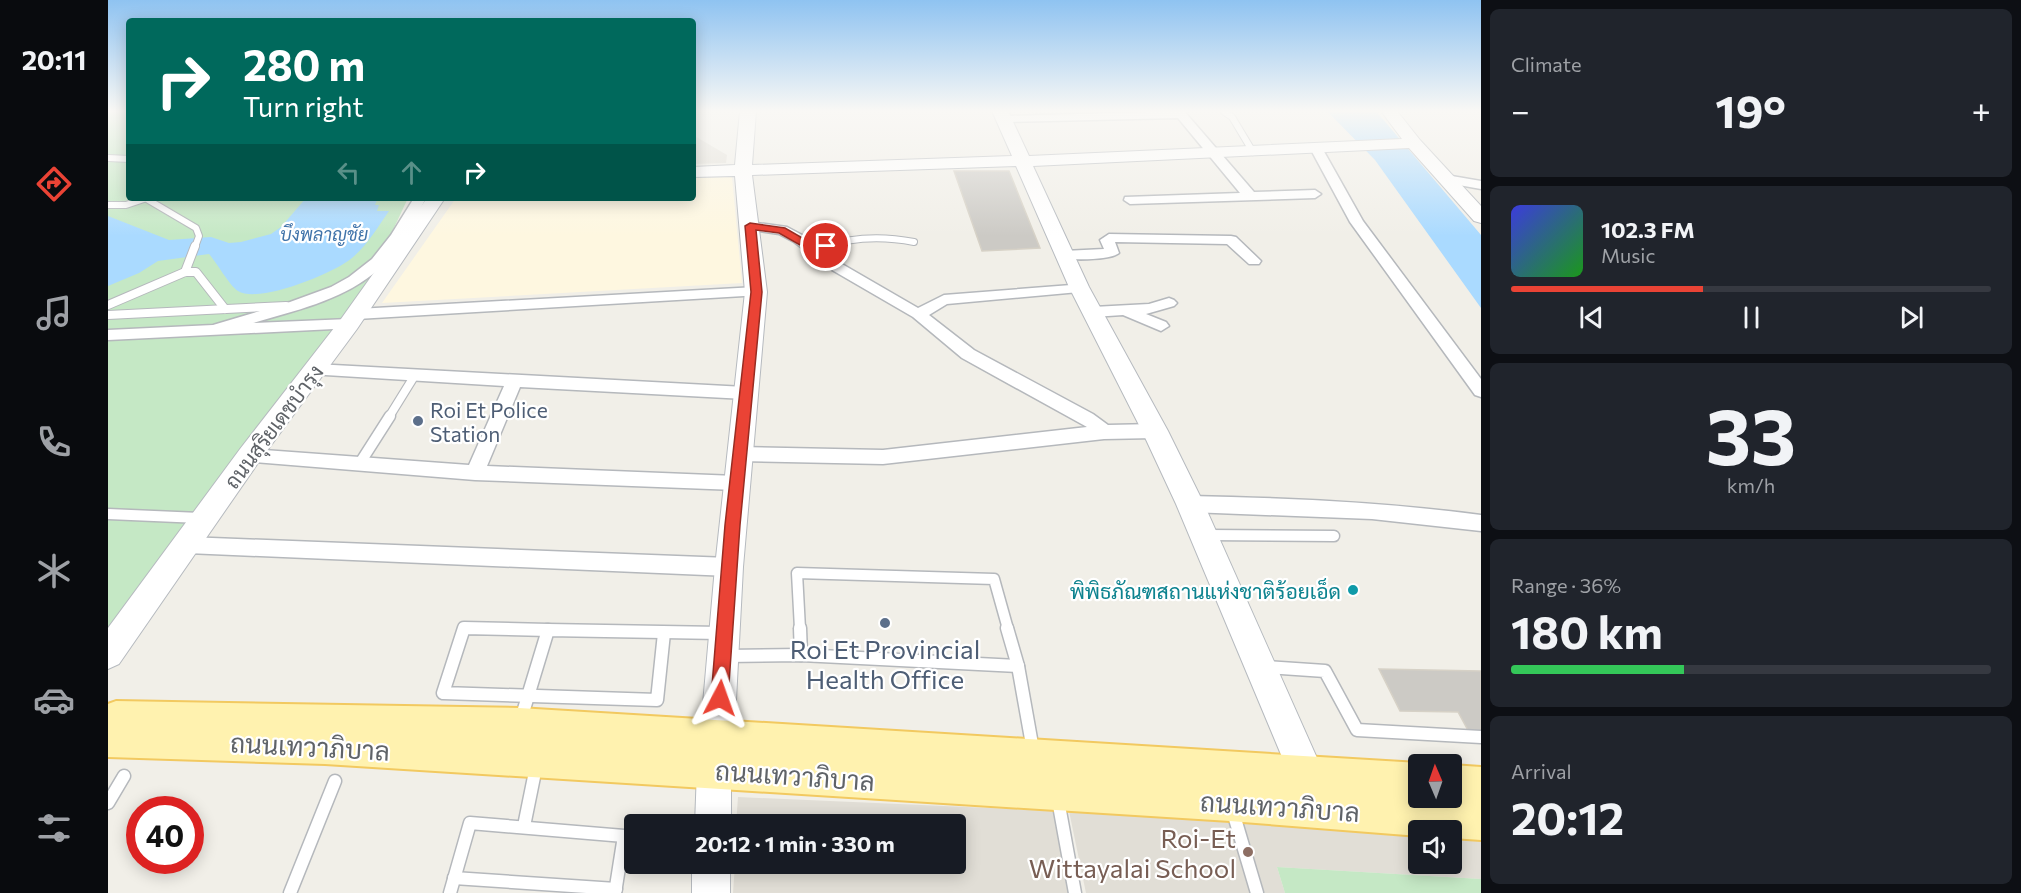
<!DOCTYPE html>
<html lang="en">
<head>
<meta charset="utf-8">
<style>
  :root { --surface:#171b24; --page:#20242c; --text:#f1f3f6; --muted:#9ea1a6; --line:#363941; --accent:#ea4335 }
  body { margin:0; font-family:Commissioner,Sarabun,sans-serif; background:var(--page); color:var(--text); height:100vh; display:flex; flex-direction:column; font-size:22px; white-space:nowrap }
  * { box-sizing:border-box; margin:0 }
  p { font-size:20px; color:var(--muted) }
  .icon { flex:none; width:33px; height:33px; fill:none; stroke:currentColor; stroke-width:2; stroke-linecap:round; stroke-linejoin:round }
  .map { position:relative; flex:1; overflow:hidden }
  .sheet { display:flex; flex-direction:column; gap:9px; padding:9px; background:#0d0f14; width:540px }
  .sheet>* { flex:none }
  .guide { position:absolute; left:18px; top:18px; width:570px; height:183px; border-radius:6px; box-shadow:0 3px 15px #0003; background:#00695c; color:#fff; overflow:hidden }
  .needle { width:39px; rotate:358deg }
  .fabs { position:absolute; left:1300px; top:754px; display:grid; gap:12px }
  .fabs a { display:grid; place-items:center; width:54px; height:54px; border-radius:6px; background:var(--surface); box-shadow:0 3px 15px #0003; font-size:30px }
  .speed { position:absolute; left:18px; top:796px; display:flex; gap:12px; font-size:30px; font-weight:700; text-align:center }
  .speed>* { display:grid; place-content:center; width:78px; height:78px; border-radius:50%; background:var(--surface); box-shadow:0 3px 15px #0003; line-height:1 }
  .speed .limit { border:9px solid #d22; background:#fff; color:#111 }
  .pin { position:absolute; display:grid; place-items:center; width:51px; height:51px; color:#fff; margin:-26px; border:3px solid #fff; border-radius:50%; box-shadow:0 2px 6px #0007 }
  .me { position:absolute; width:66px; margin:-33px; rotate:4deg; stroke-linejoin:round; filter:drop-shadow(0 0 4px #0008) }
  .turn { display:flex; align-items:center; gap:21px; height:126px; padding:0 18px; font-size:27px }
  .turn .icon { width:78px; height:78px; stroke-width:2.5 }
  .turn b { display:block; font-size:42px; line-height:51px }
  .lanes { display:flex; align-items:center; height:57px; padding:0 18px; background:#0003; justify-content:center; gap:30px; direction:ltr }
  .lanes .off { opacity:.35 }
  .big { font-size:45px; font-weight:700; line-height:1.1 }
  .sheet .tile { flex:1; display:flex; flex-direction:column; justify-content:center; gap:9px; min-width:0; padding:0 21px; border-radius:9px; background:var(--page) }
  .sheet .dial { align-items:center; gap:0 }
  .dial b { font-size:78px; line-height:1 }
  .song { display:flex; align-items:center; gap:18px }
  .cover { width:72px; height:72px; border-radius:9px; background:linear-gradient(135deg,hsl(240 70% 55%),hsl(120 70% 35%)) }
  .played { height:6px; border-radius:3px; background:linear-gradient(90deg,var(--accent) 40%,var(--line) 40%) }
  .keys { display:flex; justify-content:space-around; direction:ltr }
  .heat { display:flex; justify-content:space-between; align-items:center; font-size:33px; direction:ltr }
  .charge { height:9px; border-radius:4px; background:linear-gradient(90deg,#34c759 36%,var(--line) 0) }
  .trip { position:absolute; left:516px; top:814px; width:342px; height:60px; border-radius:6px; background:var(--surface); box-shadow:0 3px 15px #0003; font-weight:700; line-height:60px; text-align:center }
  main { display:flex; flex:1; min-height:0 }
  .dock { display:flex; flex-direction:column; width:108px; justify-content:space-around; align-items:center; background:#090b0e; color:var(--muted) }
  .dock .icon { width:42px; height:42px }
  .dock .selected { color:var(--accent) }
  .dock b { font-size:27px; color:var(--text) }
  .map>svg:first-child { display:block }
</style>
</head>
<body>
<main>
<nav class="dock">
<b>20:11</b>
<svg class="icon selected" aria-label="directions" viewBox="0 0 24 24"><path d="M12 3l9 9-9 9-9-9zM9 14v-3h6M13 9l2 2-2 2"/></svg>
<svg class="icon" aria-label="music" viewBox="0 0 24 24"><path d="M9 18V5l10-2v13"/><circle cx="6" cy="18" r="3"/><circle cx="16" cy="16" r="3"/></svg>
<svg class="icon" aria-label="phone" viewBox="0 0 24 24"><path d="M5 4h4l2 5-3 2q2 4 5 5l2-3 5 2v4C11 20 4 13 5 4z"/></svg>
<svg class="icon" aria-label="climate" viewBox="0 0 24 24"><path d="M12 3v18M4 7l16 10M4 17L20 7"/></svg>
<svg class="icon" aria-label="car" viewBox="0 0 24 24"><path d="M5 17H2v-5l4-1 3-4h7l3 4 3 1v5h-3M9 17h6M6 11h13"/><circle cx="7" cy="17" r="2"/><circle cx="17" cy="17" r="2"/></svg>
<svg class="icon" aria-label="filters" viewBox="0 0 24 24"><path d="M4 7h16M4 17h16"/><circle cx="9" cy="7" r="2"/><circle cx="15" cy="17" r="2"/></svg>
</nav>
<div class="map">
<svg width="1373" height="893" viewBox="0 0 1373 893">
  <rect width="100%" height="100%" fill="#f1efe8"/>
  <path fill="#fef7e0" d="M624,177L634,283L274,303L348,198H585V178Z"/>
  <g fill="#e1ded6">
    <path d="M585,135L619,155L618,163L585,164Z"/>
    <path d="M630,797L947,811L963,893H625L627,864H848V825H628Z"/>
    <path d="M961,811L1311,836V864H1344V839L1373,841V879L1169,867L1177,893H978Z"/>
  </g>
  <g fill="#c5e8c5">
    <path d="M0,111H21V198H300L241,324L0,654Z"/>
    <path d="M1169,867L1373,879V893H1177Z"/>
  </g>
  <g fill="#aadaff">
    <path d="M1219,111H1268L1373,235V308L1267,160Z"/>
    <path d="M198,198H276L269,200L267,205H271L269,211H281C269,228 258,248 240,261C222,274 151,304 130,291C121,285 109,263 101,254L50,261L31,273L0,286V216L61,240L103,237L121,243L133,242L163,234L173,227Z"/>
  </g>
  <g fill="#cccac5" stroke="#d6d1c6" stroke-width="1.5">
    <path d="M846,171H901L932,248L874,251Z"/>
    <path d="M1271,669L1373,671V734H1362L1350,712L1292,711Z"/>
  </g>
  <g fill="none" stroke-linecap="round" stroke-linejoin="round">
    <defs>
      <g id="lane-far3">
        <path d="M1115,111L1124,117L1145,152"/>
        <path d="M0,158L21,159"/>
        <path d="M37,198L88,228L91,236L87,247"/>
        <path d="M0,205H18L36,199"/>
        <path d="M714,247C744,237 775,236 806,242"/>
      </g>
      <g id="lane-far2">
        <path d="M706,250L718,246"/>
        <path d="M77,272L87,246"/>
        <path d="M0,305L77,272H88L117,309"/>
        <path d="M0,315L178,306"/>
        <path d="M281,417L307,375"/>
      </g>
      <g id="lane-far1">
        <path d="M252,463L282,416"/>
        <path d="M0,514L92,518"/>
        <path d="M1100,535L1226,536"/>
        <path d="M356,629H402"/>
        <path d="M692,629L689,573L886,579L900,629"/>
      </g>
      <g id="lane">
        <path d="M692,628L693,655"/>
        <path d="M899,628L910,666L925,750"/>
        <path d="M440,630L356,628L335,693L549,700L556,633"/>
        <path d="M618,656L693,655L910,666"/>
        <path d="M1159,667L1217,671L1249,730L1373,737"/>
        <path d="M413,719L440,630L612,633"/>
        <path d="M950,800L967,893"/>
        <path d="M0,803L16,776"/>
        <path d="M1125,812L1149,893"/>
        <path d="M416,826L428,767"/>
        <path d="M346,878L508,889"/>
        <path d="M182,893L227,781"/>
        <path d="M342,893L362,823L516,836L507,893"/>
      </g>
      <g id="street">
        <path d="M1076,111L1146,192L1207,190L1213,194L1207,198L1022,204L1016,200L1017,197L1132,193L1070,118L896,122L890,119L896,116Z"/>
        <path d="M1208,144L1214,148L1255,221L1373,379V397L1367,395L1242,222L1202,148Z"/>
        <path d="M1338,175L1373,181V189L1334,182L1332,179L1334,176Z"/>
        <path d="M306,198H318C304,224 289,255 265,274C231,301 186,311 145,323L241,319L249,324L246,328L0,340V330L105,325L182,302L223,287L241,277L264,259L283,235Z"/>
        <path d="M642,222L679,227L696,236L734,264L810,308L836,295L976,284L978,287L971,292L839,304L821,315L866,350L985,414L1000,425L1047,424L1053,426L1056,431L1053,436L1047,438L996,439L775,464L631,461L625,459L622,454L625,449L631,447L775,450L979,427L854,358L805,317L724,270L686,242L671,234L637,229L635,226L637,223Z"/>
        <path d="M1001,234L1123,236L1128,237L1153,261L1151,264H1141L1119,244L1007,242L1011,253C1004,260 956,262 949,255L956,251L996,249L992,240Z"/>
        <path d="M648,287L655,292L653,295L249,319L241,314L249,309Z"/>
        <path d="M1061,298L1066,300L1069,303L1066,306L1038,314L1058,322L1061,326L1053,331L1015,315L985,317L977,312L985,307L1041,304Z"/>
        <path d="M207,364L637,387L643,389L645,393L643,397L637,399L412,387L379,466L628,476L635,478L637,483L635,488L628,490L367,480L135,461L132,456L135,451L141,449L361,465L396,386L201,374L199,370L201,366Z"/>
        <path d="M1082,496C1179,498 1276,502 1373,515V531L1264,519L1082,512L1075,509L1072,504L1075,499Z"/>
        <path d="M79,537L621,558L628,561L631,567L628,573L621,576L79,553L72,551L69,545L72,539Z"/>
      </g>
      <g id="secondary">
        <path d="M632,111H648L644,165L904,156L884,111H900L921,156L1294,139L1273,111H1289L1312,140L1373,206V223L1366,221L1301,148L925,166L981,287L1060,431L1096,504L1217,776L1211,788L1199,794L1187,788L1068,504L1034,431L961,287L908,166L644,175L659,292L635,567L626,738L621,750L610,754L618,758L623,770V825H587L589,770L594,758L605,753L597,750L592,738L607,567L637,292L627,176L585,177V167L627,165Z"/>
        <path d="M319,198H337L249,329L150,463L11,664L0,669V628L132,449L233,319Z"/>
        <rect x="584" y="864" width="38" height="29"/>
      </g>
      <path id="primary" d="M8,701L411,708L1311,763L1315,765H1311V798H1344V765L1373,767V840L1344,838V831H1311V836L1122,821L217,764L0,757V704Z"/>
    </defs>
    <use href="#lane-far3" stroke="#b5b8bc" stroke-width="8"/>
    <use href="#lane-far2" stroke="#b5b8bc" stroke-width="10"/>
    <use href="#lane-far1" stroke="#b5b8bc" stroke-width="13"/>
    <use href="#lane" stroke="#b5b8bc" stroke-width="15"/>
    <use href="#street" stroke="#b5b8bc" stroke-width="3"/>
    <use href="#secondary" stroke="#b6babf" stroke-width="2"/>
    <use href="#primary" stroke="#f2c960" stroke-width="4"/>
    <use href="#lane-far3" stroke="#fff" stroke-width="6"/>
    <use href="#lane-far2" stroke="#fff" stroke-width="8"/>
    <use href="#lane-far1" stroke="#fff" stroke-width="10"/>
    <use href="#lane" stroke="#fff" stroke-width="12"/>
    <use href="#street" fill="#fff" fill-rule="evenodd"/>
    <use href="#secondary" fill="#fff" fill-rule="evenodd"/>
    <use href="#primary" fill="#fff2af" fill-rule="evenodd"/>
  </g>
  <linearGradient id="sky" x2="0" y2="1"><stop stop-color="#8fc3f1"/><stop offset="0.47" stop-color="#f9f8f5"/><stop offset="1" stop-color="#f9f8f5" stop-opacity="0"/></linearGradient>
  <rect width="1373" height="236" fill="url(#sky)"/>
  <path fill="#ea4335" stroke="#982c22" stroke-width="1.5" d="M642,223L677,228L708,246L718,243L723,246L706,253L671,233L648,230L654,292L632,525L620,698L618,704L612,706L606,704L603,698L617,525L643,292L637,226Z"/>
  <g fill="#5c6f8a" stroke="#fff" stroke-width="2">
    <circle cx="310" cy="421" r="6"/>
    <circle cx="777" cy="623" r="6"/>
  </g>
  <circle fill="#0f9aa8" stroke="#fff" stroke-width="2" cx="1245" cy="590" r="6"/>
  <circle fill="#8d6e63" stroke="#fff" stroke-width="2" cx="1140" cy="852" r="6"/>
  <g text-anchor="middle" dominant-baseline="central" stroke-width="4.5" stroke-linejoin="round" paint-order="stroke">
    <g font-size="18" font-style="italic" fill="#4174aa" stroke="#fff">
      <text x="216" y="234">บึงพลาญชัย</text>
    </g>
    <g font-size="21" fill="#4e5e75" stroke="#fff" text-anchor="start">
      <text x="322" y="409">Roi Et Police<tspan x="322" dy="24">Station</tspan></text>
    </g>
    <g font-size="21" fill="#5f6368" stroke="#fff">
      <text transform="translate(165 426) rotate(-53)">ถนนสุริยเดชบำรุง</text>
    </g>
    <g font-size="21" fill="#0d838f" stroke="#fff" text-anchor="end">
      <text x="1233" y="590">พิพิธภัณฑสถานแห่งชาติร้อยเอ็ด</text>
    </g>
    <g font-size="26" fill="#4e5e75" stroke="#fff">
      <text x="777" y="648">Roi Et Provincial<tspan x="777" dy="30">Health Office</tspan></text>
    </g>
    <g font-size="26" fill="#5f6368" stroke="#fff">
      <text transform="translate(202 746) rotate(3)">ถนนเทวาภิบาล</text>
      <text transform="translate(687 775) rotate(4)">ถนนเทวาภิบาล</text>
      <text transform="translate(1172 806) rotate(4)">ถนนเทวาภิบาล</text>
    </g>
    <g font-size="26" fill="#785e54" stroke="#fff" text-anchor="end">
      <text x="1128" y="837">Roi-Et<tspan x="1128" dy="30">Wittayalai School</tspan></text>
    </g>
  </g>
</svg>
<div class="fabs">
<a><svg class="needle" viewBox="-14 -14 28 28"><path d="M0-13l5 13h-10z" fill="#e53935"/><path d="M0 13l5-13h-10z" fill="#9ea1a6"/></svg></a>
<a><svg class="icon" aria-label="sound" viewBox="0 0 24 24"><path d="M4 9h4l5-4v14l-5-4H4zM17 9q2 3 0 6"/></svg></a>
</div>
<div class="speed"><div class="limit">40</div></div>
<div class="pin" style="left:718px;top:246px;background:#d93025"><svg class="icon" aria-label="arrive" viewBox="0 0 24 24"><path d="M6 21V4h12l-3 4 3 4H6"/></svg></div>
<svg class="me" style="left:612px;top:698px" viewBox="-20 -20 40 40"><path d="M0-17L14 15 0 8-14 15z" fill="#ea4335" stroke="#fff" stroke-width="4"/></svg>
<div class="trip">20:12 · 1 min · 330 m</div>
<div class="guide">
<div class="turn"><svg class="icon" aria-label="right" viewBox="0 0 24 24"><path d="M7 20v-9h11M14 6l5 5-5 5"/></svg><div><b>280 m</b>Turn right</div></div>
<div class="lanes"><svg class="icon off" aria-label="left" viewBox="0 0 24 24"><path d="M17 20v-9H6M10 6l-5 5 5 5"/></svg><svg class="icon off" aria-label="ahead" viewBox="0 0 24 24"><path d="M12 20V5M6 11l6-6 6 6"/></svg><svg class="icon" aria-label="right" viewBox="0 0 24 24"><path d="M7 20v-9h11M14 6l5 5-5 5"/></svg></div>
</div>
</div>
<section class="sheet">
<div class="tile"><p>Climate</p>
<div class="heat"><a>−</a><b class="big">19°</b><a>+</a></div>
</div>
<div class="tile">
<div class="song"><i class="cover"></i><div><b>102.3 FM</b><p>Music</p></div></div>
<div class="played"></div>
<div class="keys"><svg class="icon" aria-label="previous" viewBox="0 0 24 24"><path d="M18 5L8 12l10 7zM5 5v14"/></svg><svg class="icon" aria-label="pause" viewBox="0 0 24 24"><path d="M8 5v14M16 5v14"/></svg><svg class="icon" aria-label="next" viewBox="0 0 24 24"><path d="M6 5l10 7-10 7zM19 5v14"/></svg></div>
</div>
<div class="tile dial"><b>33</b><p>km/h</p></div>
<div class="tile"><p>Range · 36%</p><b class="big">180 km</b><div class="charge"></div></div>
<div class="tile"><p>Arrival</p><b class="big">20:12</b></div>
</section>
</main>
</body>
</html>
